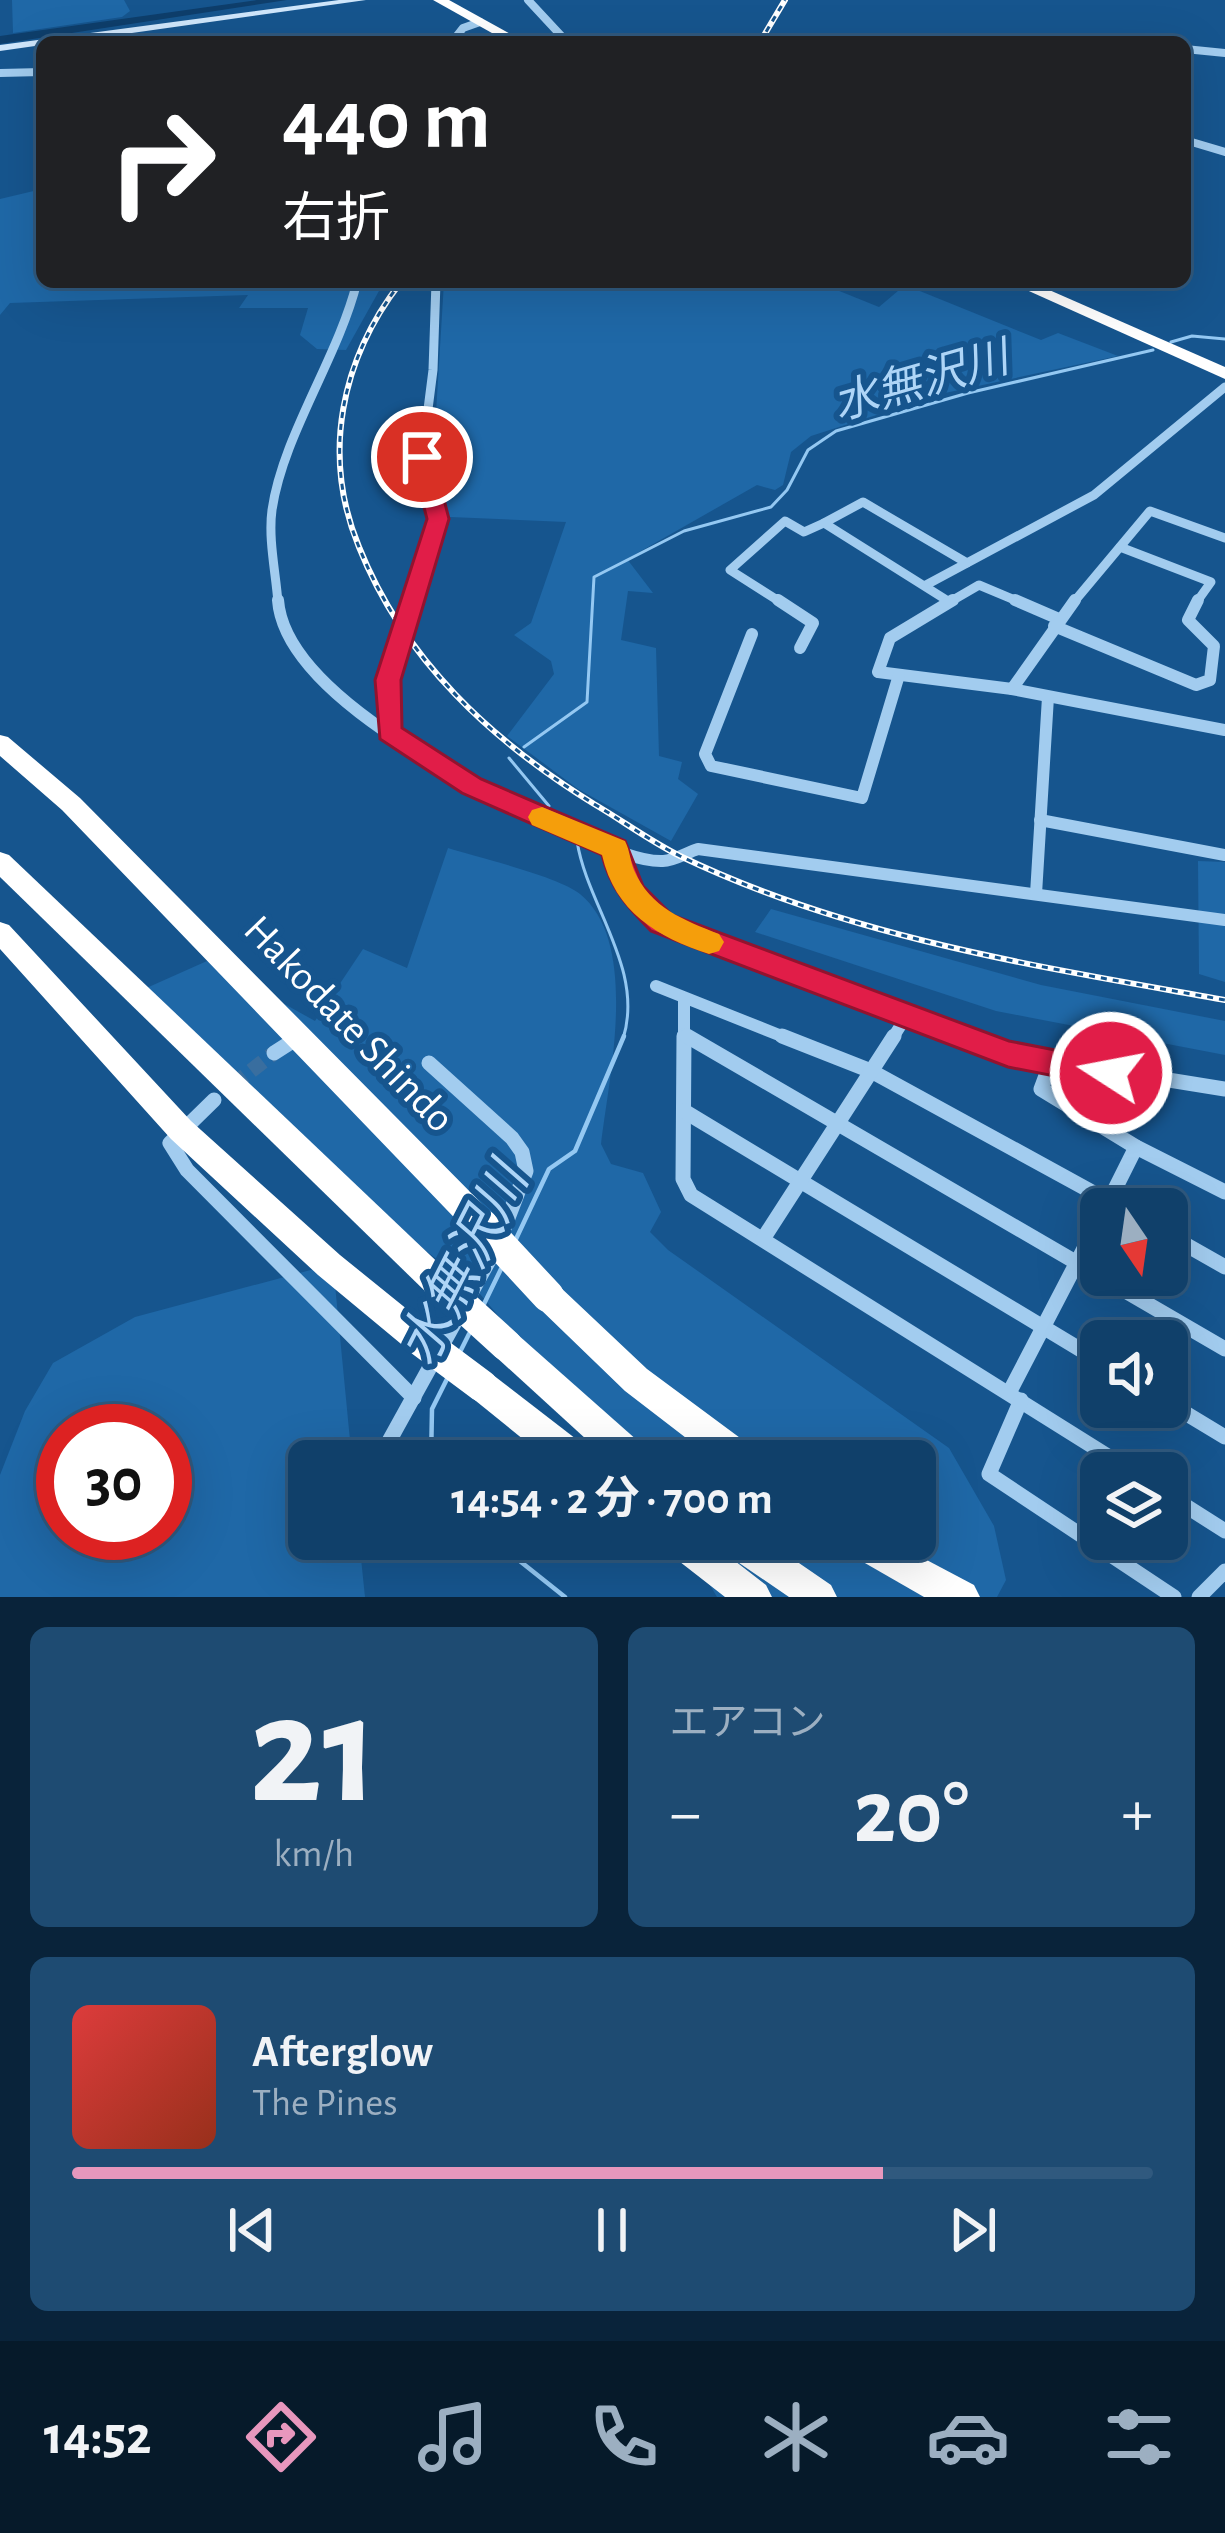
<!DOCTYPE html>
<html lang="ja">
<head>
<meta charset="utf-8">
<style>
  :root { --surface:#10406a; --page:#1e4b72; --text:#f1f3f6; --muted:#9cafc1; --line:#30597e; --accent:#e797bd }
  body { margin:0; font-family:"Alegreya Sans","Noto Sans JP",sans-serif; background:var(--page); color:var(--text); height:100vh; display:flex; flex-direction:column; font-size:45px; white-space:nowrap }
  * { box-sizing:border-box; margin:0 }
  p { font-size:39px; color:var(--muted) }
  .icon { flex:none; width:66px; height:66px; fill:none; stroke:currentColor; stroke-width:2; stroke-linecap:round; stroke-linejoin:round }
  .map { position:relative; height:1597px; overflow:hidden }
  .details { display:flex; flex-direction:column; gap:30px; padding:30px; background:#09233a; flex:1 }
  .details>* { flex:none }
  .hud { position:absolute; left:36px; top:36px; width:1155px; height:252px; border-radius:18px; box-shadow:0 12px 48px #0002,0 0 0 3px var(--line); background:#202124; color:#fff; overflow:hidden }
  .needle { width:78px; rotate:167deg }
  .fabs { position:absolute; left:1080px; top:1188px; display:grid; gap:24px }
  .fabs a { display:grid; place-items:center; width:108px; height:108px; border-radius:18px; background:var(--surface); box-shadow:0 12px 48px #0002,0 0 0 3px var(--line); font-size:60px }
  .speed { position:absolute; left:36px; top:1404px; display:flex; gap:24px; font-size:60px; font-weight:700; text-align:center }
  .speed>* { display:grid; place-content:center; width:156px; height:156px; border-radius:50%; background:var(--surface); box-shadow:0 12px 48px #0002,0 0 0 3px var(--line); line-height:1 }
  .speed .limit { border:18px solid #d22; background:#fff; color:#111 }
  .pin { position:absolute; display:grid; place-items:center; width:102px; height:102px; color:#fff; margin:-51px; border:6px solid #fff; border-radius:50%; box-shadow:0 3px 12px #0007 }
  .me { position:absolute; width:132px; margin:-66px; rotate:281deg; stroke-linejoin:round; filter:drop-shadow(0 0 9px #0008) }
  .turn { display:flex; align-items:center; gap:42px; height:252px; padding:0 48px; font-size:54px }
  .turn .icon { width:156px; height:156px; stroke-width:2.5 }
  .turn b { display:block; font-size:84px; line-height:102px }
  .big { font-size:90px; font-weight:700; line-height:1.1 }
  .details .card { flex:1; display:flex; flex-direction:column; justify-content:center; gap:18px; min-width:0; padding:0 42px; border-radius:18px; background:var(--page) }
  .details .dial { align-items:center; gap:0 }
  .dial b { font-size:156px; line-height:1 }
  .song { display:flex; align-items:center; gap:36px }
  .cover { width:144px; height:144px; border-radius:18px; background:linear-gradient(135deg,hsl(0 70% 55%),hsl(10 70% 35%)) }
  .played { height:12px; border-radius:6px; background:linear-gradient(90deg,var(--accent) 75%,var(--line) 75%) }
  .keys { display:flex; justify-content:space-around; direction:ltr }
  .heat { display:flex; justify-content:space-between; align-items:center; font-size:66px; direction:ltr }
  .details .tiles { flex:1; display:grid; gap:30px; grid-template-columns:1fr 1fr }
  .card:last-child { grid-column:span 2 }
  .trip { position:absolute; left:288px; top:1440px; width:648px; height:120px; border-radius:18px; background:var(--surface); box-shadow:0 12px 48px #0002,0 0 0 3px var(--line); font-weight:700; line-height:120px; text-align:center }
  .dock { display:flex; height:192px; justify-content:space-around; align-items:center; background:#061a2a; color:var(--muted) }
  .dock .icon { width:84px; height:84px }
  .dock .active { color:var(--accent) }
  .dock b { font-size:54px; color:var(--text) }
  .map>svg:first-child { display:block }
</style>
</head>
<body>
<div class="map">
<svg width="1225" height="1597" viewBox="0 0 1225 1597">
  <rect width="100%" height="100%" fill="#16558e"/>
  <g fill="#1f68a7" fill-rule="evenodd">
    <path d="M12,0H124L130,11L122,17L13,33Z"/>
    <path d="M42,189V282H384L346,350L317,349L300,335L308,308H239L248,295L10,303L0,315V199Z"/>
    <path d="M444,282H817L879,307L905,285L1041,340L1058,333L1118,356L945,393L811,436L791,452L783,485L775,490L757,485L627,559L653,593L628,591L621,640L656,648L659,756L682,762L678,779L698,794L671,841L578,789L507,736L554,674L551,661L514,635L531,623L566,522L450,517L442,511L433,462Z"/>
    <path d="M448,848C477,857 560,877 580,894C640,943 609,1076 601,1144L611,1164L643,1173L661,1212L650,1232L668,1250L949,1448L994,1526L1006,1580L997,1597H717L683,1539H915V1461H620L475,1288L274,1136L133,994L207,961L315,1021L363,949L407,968Z"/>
    <path d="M1198,861L1225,862V982L1199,974Z"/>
    <path d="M771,909L1041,985L1225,1021V1055L996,1011L755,932Z"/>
    <path d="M333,1264L352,1461H309V1539H359L365,1597H0V1475L25,1411L53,1363L135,1317ZM63,1431H165V1533H63Z"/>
  </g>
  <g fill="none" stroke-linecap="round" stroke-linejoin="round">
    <g stroke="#94c8f2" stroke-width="3">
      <path d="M1171,342L1192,336L1225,339"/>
      <path d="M524,747L587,702L594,577L684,531L771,507L787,490L808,450L836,431L968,393L1153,350"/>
      <path d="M509,758L549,806"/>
      <path d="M577,841C587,906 645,969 623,1039"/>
    </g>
    <g stroke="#94c8f2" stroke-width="4.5">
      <path d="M516,1239L549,1169L575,1151L624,1036"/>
      <path d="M484,1304L501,1269"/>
      <path d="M460,1352L469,1334"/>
      <path d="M431,1461L432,1409L448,1377"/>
      <path d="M492,1539L565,1597"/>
    </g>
    <path fill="#0e3e6b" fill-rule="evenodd" d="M257,0H287L0,44V36Z"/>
    <path stroke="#396e9f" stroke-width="15" stroke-dasharray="15 8" stroke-linecap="butt" d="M233,1085L274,1053"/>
    <g stroke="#a2ccef" stroke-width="8">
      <path d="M528,0L567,42"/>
      <path d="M232,42L276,38L277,42"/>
      <path d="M452,42L463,28L480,22"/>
      <path d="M1100,42H1105"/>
      <path d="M1185,49L1225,53"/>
      <path d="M0,73L42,72"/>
      <path d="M1185,140L1225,152"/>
    </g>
    <g stroke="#a2ccef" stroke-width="9">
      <path d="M1120,547L1211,582L1196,603"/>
      <path d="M926,585L1094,495L1225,387"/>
      <path d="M948,601L824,523L863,502L967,563"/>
      <path d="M278,603C276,574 268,539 272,510C283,435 338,358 357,282"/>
      <path d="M412,603L438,519L422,456L433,370L436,282"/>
      <path d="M782,603L730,570L785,521L804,532L824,523"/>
      <path d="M948,603L979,585L1022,603"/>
      <path d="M1073,603L1150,511L1225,538"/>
    </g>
    <g stroke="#a2ccef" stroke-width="12">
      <path d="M278,600C285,699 494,798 575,832C600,843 635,862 663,861C674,861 688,852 698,849L1225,920"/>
      <path d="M778,600L813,623L800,648"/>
      <path d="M953,600L890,638L878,672L1012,689L1225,730"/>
      <path d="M1015,600L1059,619"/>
      <path d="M1054,626L1196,685L1210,680L1214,646L1188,620L1198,600"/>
      <path d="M752,634L705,754L711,766L862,798L899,675"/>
      <path d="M1012,689L1075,600"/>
      <path d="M389,732L388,680L413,600"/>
      <path d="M1040,820L1225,855"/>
      <path d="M615,849L631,889L671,927L967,1039"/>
      <path d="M1036,894L1048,697"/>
      <path d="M656,986L789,1039"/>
      <path d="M687,1036L692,1039"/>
      <path d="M684,1039V998"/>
      <path d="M892,1039L906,1017"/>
    </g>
    <g stroke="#a2ccef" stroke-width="15">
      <path d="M684,1036L683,1179L691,1195L1135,1473"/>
      <path d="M687,1036L1225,1349"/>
      <path d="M782,1036L871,1071L1123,1209"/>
      <path d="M959,1036L1008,1054L1225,1089"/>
      <path d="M274,1053L299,1037"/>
      <path d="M1051,1062L1041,1089L1136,1147L1225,1192"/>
      <path d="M214,1100L170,1143L187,1170L414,1398"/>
      <path d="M684,1111L1101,1362"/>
      <path d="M1107,1205L1136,1147"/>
      <path d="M1167,1234L1225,1267"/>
      <path d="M763,1239L894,1036"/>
      <path d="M1009,1393L1101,1216"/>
      <path d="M1021,1400L989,1474L1174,1597"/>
      <path d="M1167,1402L1225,1437"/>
      <path d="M382,1454L498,1244L526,1171L522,1152L512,1138L429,1063"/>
      <path d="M1167,1494L1225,1531"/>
      <path d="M1199,1597L1225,1571"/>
    </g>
    <path fill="#cfe6fb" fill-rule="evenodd" d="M339,0H366L68,42H42V45L0,51V45Z"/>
    <g fill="#fff" fill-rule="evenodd">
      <path d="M433,0H449L525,42H508Z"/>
      <path d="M1009,282H1031L1225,367V379Z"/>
      <path d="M0,735L8,737L80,798L493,1215L497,1225L493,1235L482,1239L471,1235L62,810L0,756Z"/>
      <path d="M0,852L9,855L450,1274L454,1284L450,1294L439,1299L428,1294L0,877Z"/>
      <path d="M0,922L9,925L191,1121L340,1255L434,1331L439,1342L434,1353L423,1357L412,1353L318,1275L171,1139L0,949Z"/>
      <path d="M548,1281L559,1286L647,1369L755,1449L760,1461H716L625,1391L537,1306L533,1296L537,1286Z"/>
      <path d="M506,1330L517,1334L647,1449L652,1461H610L495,1356L490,1345L495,1334Z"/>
      <path d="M482,1370L493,1375L589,1449L594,1461H550L471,1397L466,1386L471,1375Z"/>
      <path d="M661,1539H706L722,1551L717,1539H764L831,1585L837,1597H789L726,1554L766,1585L772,1597H725L666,1551Z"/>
      <path d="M839,1539H887L974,1585L980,1597H924L844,1551Z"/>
    </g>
    <defs>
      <g id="rail">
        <path d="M760,42L785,0"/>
        <path d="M401,282C341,359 321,455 359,547C404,660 492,741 594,804C623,821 650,841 680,856C850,938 1041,967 1225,1000"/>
      </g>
    </defs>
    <use href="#rail" stroke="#fff" stroke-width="6"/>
    <use href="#rail" stroke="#16558e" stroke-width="3" stroke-dasharray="6" stroke-linecap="butt"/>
    <g stroke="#fff" stroke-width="32">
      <path d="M482,1225L548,1296"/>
      <path d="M439,1284L506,1345"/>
      <path d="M423,1342L482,1386"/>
    </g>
  </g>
  <path fill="#e11d48" stroke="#92132f" stroke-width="3" d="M422,450L433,457L449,519L401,680L402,728L481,779L625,841L643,886L672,915L1009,1041L1122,1063L1127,1073L1122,1083L1111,1087L1008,1067L651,931C628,908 610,888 602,855L462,793L380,739L375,680L427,519L411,457Z"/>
  <path fill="#f59e0b" d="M542,807L625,841C630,851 630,860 634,870C650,908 684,920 719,934L724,942L719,951L709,954C657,937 615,912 602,855L532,825L528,817L532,810Z"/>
  <g text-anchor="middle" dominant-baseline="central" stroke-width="12" stroke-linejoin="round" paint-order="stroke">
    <g font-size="42" fill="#fff" stroke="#16558e">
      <text transform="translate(349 1024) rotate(46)">Hakodate Shindo</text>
    </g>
    <g font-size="45" font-style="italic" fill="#aed5f7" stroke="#16558e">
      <text transform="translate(921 382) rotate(-16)">水無沢川</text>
    </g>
    <g font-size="54" font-style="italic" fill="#aed5f7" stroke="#16558e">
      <text transform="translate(465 1265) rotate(-63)">水無沢川</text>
    </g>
  </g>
</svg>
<div class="fabs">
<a><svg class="needle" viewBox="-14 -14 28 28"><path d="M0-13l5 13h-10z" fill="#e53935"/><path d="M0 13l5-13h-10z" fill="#9cafc1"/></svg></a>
<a><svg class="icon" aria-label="sound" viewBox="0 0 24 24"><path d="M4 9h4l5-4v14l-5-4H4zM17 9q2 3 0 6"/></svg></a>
<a><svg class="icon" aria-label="layers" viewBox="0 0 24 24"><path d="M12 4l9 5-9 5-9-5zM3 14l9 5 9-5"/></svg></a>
</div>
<div class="speed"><div class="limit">30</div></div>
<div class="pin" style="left:422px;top:457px;background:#d93025"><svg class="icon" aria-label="arrive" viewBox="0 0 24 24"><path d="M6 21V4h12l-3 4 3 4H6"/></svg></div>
<svg class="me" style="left:1111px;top:1073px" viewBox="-20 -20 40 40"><circle r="17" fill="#e11d48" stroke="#fff" stroke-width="3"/><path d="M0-11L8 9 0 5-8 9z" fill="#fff"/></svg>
<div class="trip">14:54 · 2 分 · 700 m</div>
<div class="hud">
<div class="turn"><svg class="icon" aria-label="right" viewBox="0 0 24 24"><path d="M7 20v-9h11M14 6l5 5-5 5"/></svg><div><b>440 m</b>右折</div></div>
</div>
</div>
<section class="details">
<div class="tiles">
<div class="card dial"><b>21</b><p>km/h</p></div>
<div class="card"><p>エアコン</p>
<div class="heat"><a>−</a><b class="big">20°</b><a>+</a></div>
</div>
<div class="card">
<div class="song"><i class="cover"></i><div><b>Afterglow</b><p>The Pines</p></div></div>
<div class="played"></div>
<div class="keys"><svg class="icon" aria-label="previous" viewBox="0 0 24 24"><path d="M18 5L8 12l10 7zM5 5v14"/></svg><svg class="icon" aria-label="pause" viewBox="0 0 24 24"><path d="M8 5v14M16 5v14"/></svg><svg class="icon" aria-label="next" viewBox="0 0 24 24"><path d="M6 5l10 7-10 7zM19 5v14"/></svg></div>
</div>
</div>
</section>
<nav class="dock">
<b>14:52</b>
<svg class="icon active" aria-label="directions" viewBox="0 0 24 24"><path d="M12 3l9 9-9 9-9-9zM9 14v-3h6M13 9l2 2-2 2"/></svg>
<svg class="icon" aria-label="music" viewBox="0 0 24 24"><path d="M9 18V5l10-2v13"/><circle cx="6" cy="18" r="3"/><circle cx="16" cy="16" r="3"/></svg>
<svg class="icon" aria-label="phone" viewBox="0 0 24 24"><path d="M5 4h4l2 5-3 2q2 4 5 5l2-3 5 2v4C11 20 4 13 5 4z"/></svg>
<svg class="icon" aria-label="climate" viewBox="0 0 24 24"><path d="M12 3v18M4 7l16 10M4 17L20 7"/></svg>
<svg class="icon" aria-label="car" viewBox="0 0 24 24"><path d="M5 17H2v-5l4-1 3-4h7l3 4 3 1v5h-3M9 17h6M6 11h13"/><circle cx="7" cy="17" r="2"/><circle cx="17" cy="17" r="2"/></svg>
<svg class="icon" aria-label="filters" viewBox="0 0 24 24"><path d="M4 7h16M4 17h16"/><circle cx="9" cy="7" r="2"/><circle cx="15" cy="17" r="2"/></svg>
</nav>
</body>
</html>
